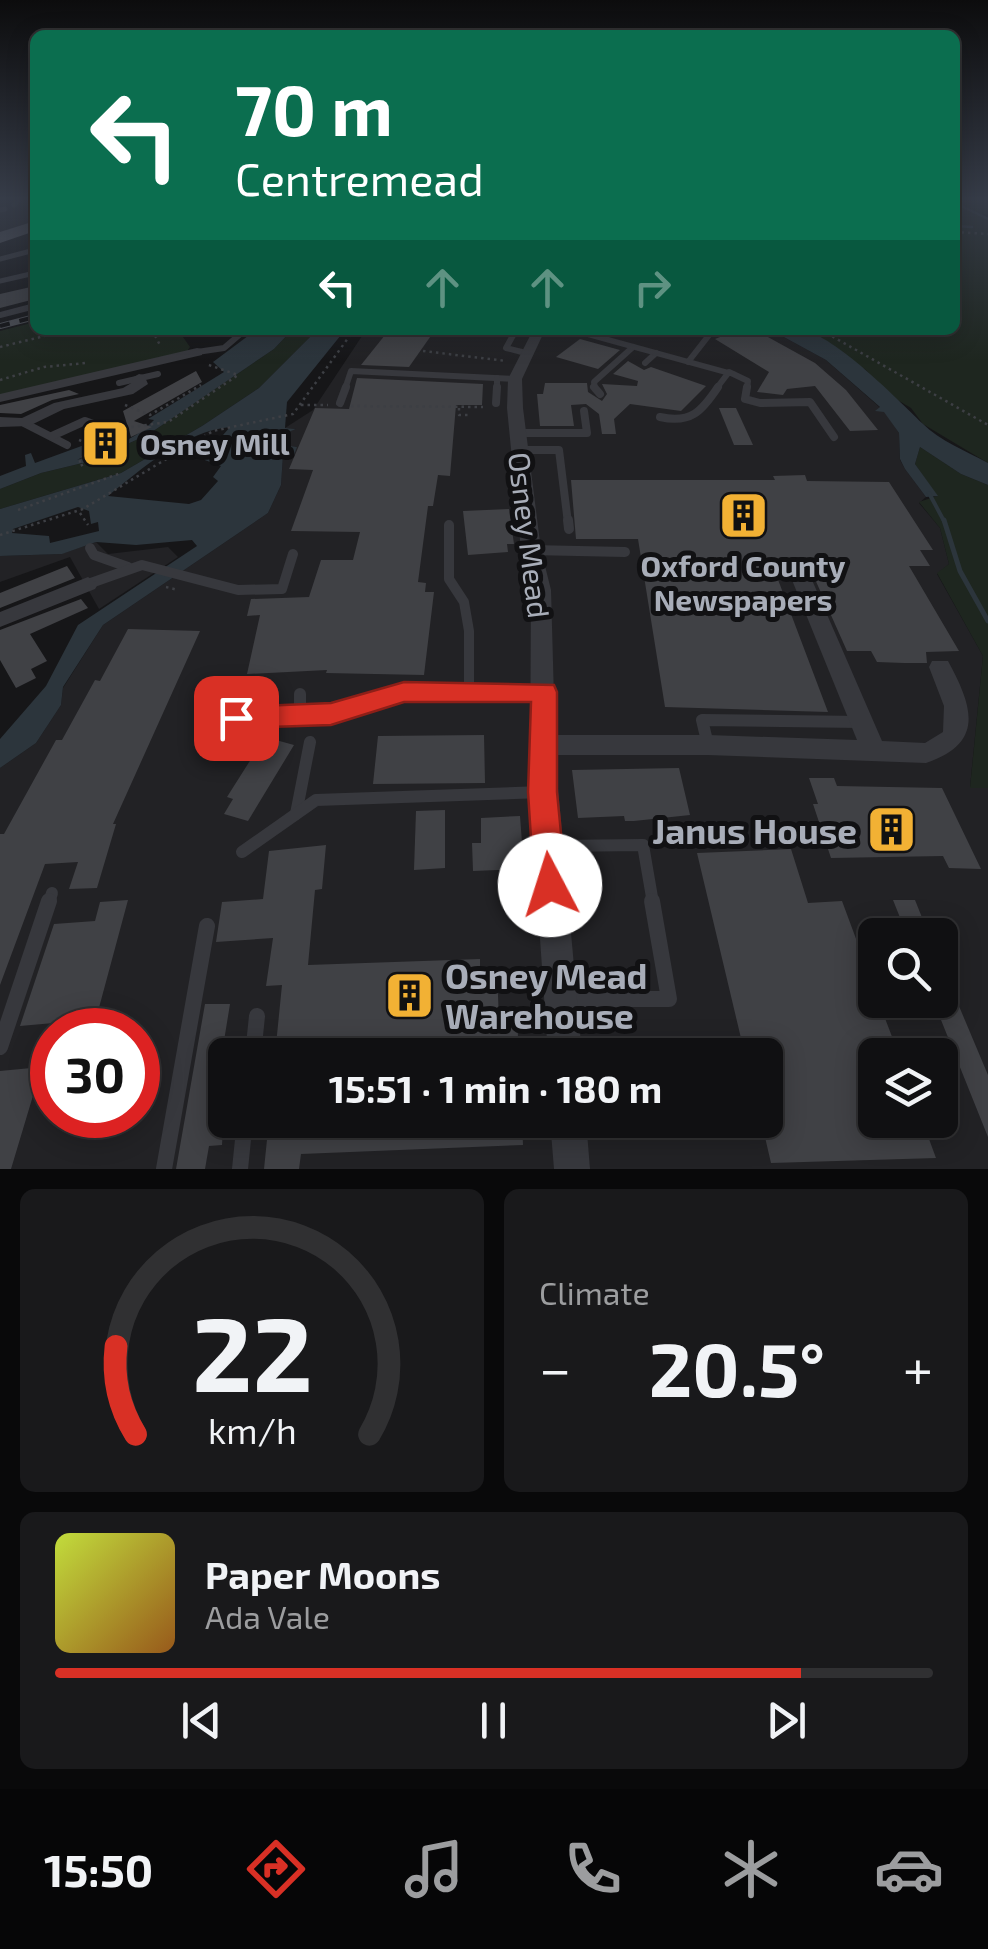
<!DOCTYPE html>
<html lang="en">
<head>
<meta charset="utf-8">
<style>
  :root { --surface:#101012; --page:#19191b; --text:#f1f3f6; --muted:#9c9d9f; --line:#303032; --accent:#d93025 }
  body { margin:0; font-family:"Exo 2",sans-serif; background:var(--page); color:var(--text); height:100vh; display:flex; flex-direction:column; font-size:38px; white-space:nowrap }
  * { box-sizing:border-box; margin:0 }
  p { font-size:32px; color:var(--muted) }
  .icon { flex:none; width:55px; height:55px; fill:none; stroke:currentColor; stroke-width:2; stroke-linecap:round; stroke-linejoin:round }
  .map { position:relative; height:1169px; overflow:hidden }
  .sheet { display:flex; flex-direction:column; gap:20px; padding:20px; background:#09090a; flex:1 }
  .sheet>* { flex:none }
  .banner { position:absolute; left:30px; top:30px; width:930px; height:305px; border-radius:15px; box-shadow:0 5px 25px #0003,0 0 0 2px var(--line); background:#0b6e4f; color:#fff; overflow:hidden }
  .fabs { position:absolute; left:858px; top:918px; display:grid; gap:20px }
  .fabs a { display:grid; place-items:center; width:100px; height:100px; border-radius:15px; background:var(--surface); box-shadow:0 5px 25px #0003,0 0 0 2px var(--line); font-size:50px }
  .speed { position:absolute; left:30px; top:1008px; display:flex; gap:20px; font-size:50px; font-weight:700; text-align:center }
  .speed>* { display:grid; place-content:center; width:130px; height:130px; border-radius:50%; background:var(--surface); box-shadow:0 5px 25px #0003,0 0 0 2px var(--line); line-height:1 }
  .speed .limit { border:15px solid #d22; background:#fff; color:#111 }
  .pin { position:absolute; display:grid; place-items:center; width:85px; height:85px; color:#fff; margin:-42px; border-radius:20px; box-shadow:0 5px 15px #0006 }
  .me { position:absolute; width:110px; margin:-55px; rotate:355deg; stroke-linejoin:round; filter:drop-shadow(0 0 8px #0008) }
  .turn { display:flex; align-items:center; gap:35px; height:210px; padding:0 40px; font-size:45px }
  .turn .icon { width:130px; height:130px; stroke-width:2.5 }
  .turn b { display:block; font-size:70px; line-height:85px }
  .lanes { display:flex; align-items:center; height:95px; padding:0 40px; background:#0003; justify-content:center; gap:50px; direction:ltr }
  .lanes .off { opacity:.35 }
  .big { font-size:75px; font-weight:700; line-height:1.1 }
  .sheet .widget { flex:1; display:flex; flex-direction:column; justify-content:center; gap:15px; min-width:0; padding:0 35px; border-radius:15px; background:var(--page) }
  .sheet .dial { align-items:center; gap:0 }
  .dial svg { height:260px; overflow:visible; fill:none; stroke:var(--line); stroke-width:7; stroke-linecap:round; text-anchor:middle }
  .dial text { fill:var(--text); stroke:none }
  .song { display:flex; align-items:center; gap:30px }
  .cover { width:120px; height:120px; border-radius:15px; background:linear-gradient(135deg,hsl(70 70% 55%),hsl(30 70% 35%)) }
  .played { height:10px; border-radius:5px; background:linear-gradient(90deg,var(--accent) 85%,var(--line) 85%) }
  .keys { display:flex; justify-content:space-around; direction:ltr }
  .heat { display:flex; justify-content:space-between; align-items:center; font-size:55px; direction:ltr }
  .sheet .tiles { flex:1; display:grid; gap:20px; grid-template-columns:1fr 1fr }
  .widget:last-child { grid-column:span 2 }
  .trip { position:absolute; left:208px; top:1038px; width:575px; height:100px; border-radius:15px; background:var(--surface); box-shadow:0 5px 25px #0003,0 0 0 2px var(--line); font-weight:700; line-height:100px; text-align:center }
  .menu { display:flex; height:160px; justify-content:space-around; align-items:center; background:#060607; color:var(--muted) }
  .menu .icon { width:70px; height:70px }
  .menu .selected { color:var(--accent) }
  .menu b { font-size:45px; color:var(--text) }
  .map>svg:first-child { display:block }
</style>
</head>
<body>
<div class="map">
<svg width="988" height="1169" viewBox="0 0 988 1169">
  <rect width="100%" height="100%" fill="#161618"/>
  <g fill="#222225" fill-rule="evenodd">
    <path d="M0,198H35V222L0,234Z"/>
    <path d="M366,330H771L826,360L885,412L899,433L900,460L905,469L926,497L919,503L940,528L949,564L937,574L983,656L970,787L988,788V1169H0V768L36,743L61,705L63,688L103,625L268,513L281,485L283,455L289,456L296,447L282,446L286,432L296,429L285,428L313,410ZM875,935H940V1000H875ZM52,1030H138V1115H52ZM225,1055H765V1120H225ZM875,1055H940V1120H875Z"/>
    <path d="M96,542L108,554L168,547L178,557L99,609L70,557L0,582V556L61,554Z"/>
  </g>
  <g fill="#1e261f">
    <path d="M955,198H988V214H982L988,219V463L923,424L911,408L889,395L866,370L804,330H955Z"/>
    <path d="M35,322V330H178L190,347L186,353L0,395V331Z"/>
    <path d="M292,330H317L259,388L202,426L121,473L0,509V489L41,473L91,461L149,434L274,349Z"/>
    <path d="M920,447L961,474L988,485V788H970L983,656L937,573L949,564L940,528L919,502L937,496L915,464Z"/>
  </g>
  <g fill="#2c353c" fill-rule="evenodd">
    <path d="M256,330H292L274,349L149,434L91,461L41,473L0,489V476L26,466L25,455L31,453L35,463L87,444L98,449L77,460C105,450 133,442 154,420L148,419L224,372L213,362Z"/>
    <path d="M317,330H345L287,402L285,428L296,429L286,433L282,445L297,447L294,455H283L281,485L268,513L103,625L63,687L61,705L36,743L0,768V739L46,686L78,625L197,546L192,540L136,545L96,542L62,554L0,556V509L121,473L202,426L259,388ZM230,427L202,459L221,466L213,477L218,481L201,500L189,504L108,496C141,469 185,431 230,427ZM78,507L89,511L91,524L98,522L99,531L50,543L49,536L12,533L13,529Z"/>
    <path d="M771,330C780,330 792,328 802,330C836,336 897,399 922,423C940,441 966,451 988,463V485L961,474L920,447L915,464L938,496L926,497L905,469L900,459L899,433L884,412L875,411L880,407L826,360Z"/>
  </g>
  <g fill="none" stroke-linecap="round" stroke-linejoin="round">
    <g stroke="#2c353c" stroke-width="2.5">
      <path d="M955,203L988,219"/>
      <path d="M955,226L972,227"/>
    </g>
    <path stroke="#2c353c" stroke-width="4" d="M929,493L945,523"/>
    <path stroke="#2c353c" stroke-width="5" d="M944,520L960,571L988,621"/>
  </g>
  <g fill="#404145">
    <path d="M35,286V299L0,308V294Z"/>
    <path d="M389,330H435L409,367L361,365Z"/>
    <path d="M738,330H755L815,363L846,390L878,430L850,431L815,386L787,389L783,395L757,392L769,372L715,339Z"/>
    <path d="M580,339L620,350L598,369L556,357Z"/>
    <path d="M628,361L644,370L651,367L706,386L681,411L630,404L614,419L616,434H602L599,414L586,404L571,405L574,426H540L537,394H543L545,383H587L588,392L602,401L607,394L602,384L637,386L638,381L613,374Z"/>
    <path d="M196,371L202,382L134,421L152,427L131,437L123,411Z"/>
    <path d="M357,378L483,384L482,405H456L450,476L438,475L433,506H428L418,582L426,583L425,592H434L424,675L326,673L327,670L247,674L260,615L247,616L251,599L309,597L321,560H353L360,532L291,531L313,470L289,469L315,408L349,409Z"/>
    <path d="M69,390L79,394L52,400L21,414L0,413V405Z"/>
    <path d="M719,408H736L753,445H734Z"/>
    <path d="M805,475L807,481L889,482L933,550H920L930,566H909L959,651L926,652L927,663H904L877,662L871,651H847L814,577L802,569H774L828,712L665,707L638,539H576L571,480H775L773,476Z"/>
    <path d="M509,509L514,544H507L508,552L468,555L463,511Z"/>
    <path d="M67,566L75,578L0,608V593Z"/>
    <path d="M81,599L88,608L30,634L47,661L31,669L36,678L16,688L0,660V630Z"/>
    <path d="M128,629L200,631L113,824H116L97,888L69,889L78,862L45,864L0,985V834H4L56,740H62L95,680L100,681Z"/>
    <path d="M484,735L485,783L373,784L378,736Z"/>
    <path d="M265,737L294,745L248,821L224,814L233,799L227,797Z"/>
    <path d="M679,768L690,815L634,821H625L624,816L578,818L572,770Z"/>
    <path d="M809,778H834L837,786L942,788L981,869L949,868L943,856L831,858L813,804H818Z"/>
    <path d="M445,810V868L414,870L416,811Z"/>
    <path d="M520,816L524,869L473,871L472,843H481V818Z"/>
    <path d="M326,845L322,889L315,890L308,965L480,959V971H497L499,1020L517,1019L519,1055H275L282,985L266,986L273,938L216,942L222,902L263,899L269,851Z"/>
    <path d="M791,849L808,903L842,901L875,990V1000H878L899,1055H875V1120H922L936,1158L771,1163L761,1120H765V1055H745L697,853Z"/>
    <path d="M128,900L93,1030H63L65,1022L20,1026L54,924L95,921L100,902Z"/>
    <path d="M893,900H915L929,935H907Z"/>
    <path d="M940,961L988,1075V1137L933,1000H940Z"/>
    <path d="M205,1004H230L216,1090L225,1089L222,1145L209,1146L205,1169H176Z"/>
    <path d="M52,1066V1087L35,1089L11,1169H0V1071Z"/>
    <path d="M269,1120H522L523,1145L301,1154L299,1169H264Z"/>
  </g>
  <g fill="none" stroke-linecap="round" stroke-linejoin="round">
    <g stroke="#3d3f44" stroke-width="2.5" stroke-dasharray="2.5 4" stroke-linecap="butt">
      <path d="M955,232L988,234"/>
      <path d="M152,330L161,347"/>
      <path d="M821,330L988,425"/>
      <path d="M0,347L69,330"/>
      <path d="M423,351L506,361"/>
      <path d="M0,380L44,367L86,363"/>
      <path d="M125,405L150,415L201,385"/>
      <path d="M301,405H328"/>
      <path d="M351,406L483,407"/>
      <path d="M459,408V415H471"/>
      <path d="M125,428L168,422L238,375L206,364"/>
      <path d="M79,440L109,452"/>
      <path d="M102,449L80,458V466L110,453"/>
      <path d="M214,462L234,440"/>
      <path d="M18,510L121,473"/>
      <path d="M80,513L88,525"/>
      <path d="M0,535L83,509L213,431L293,414L354,330"/>
      <path d="M166,587L178,590"/>
    </g>
    <g stroke="#37383d" stroke-width="5">
      <path d="M14,205L20,198"/>
      <path d="M0,210L5,209"/>
      <path d="M0,259L35,250"/>
      <path d="M0,281L35,273"/>
    </g>
    <g stroke="#37383d" stroke-width="6">
      <path d="M0,315L35,306"/>
      <path d="M516,330L506,348L526,353"/>
      <path d="M197,352L224,348L245,330"/>
      <path d="M688,362L713,330"/>
      <path d="M645,363L656,353"/>
      <path d="M119,383L158,374"/>
      <path d="M345,389L351,371L515,379"/>
      <path d="M497,389V378"/>
      <path d="M595,389L594,382L633,347"/>
      <path d="M716,389L729,372L748,381L747,389"/>
    </g>
    <g stroke="#37383d" stroke-width="8">
      <path d="M594,387L600,394"/>
      <path d="M747,387L745,399L760,403L810,402L834,437"/>
      <path d="M340,403L346,387"/>
      <path d="M496,403L497,387"/>
      <path d="M660,417C691,424 702,411 718,387"/>
      <path d="M24,423L67,445"/>
      <path d="M517,433H587L584,411"/>
      <path d="M52,436L85,421L113,431"/>
      <path d="M520,450H559L568,523"/>
    </g>
    <g stroke="#37383d" stroke-width="10">
      <path d="M568,520L569,529"/>
      <path d="M449,525V579L464,602L469,631V691"/>
      <path d="M90,548L94,555L128,567"/>
      <path d="M531,550L625,552"/>
      <path d="M88,584L142,565L238,590L282,589L293,554"/>
    </g>
    <g stroke="#37383d" stroke-width="12">
      <path d="M300,694V715"/>
      <path d="M236,717L331,714L404,692H543"/>
      <path d="M708,745L702,720L862,722"/>
      <path d="M296,814L310,742"/>
      <path d="M552,846L643,845L653,903"/>
      <path d="M242,852L316,800L542,792"/>
      <path d="M49,903L52,893"/>
    </g>
    <g stroke="#37383d" stroke-width="16">
      <path d="M563,999H669L652,901"/>
      <path d="M0,1047L49,901"/>
      <path d="M253,1055L257,1016"/>
      <path d="M164,1169L207,926"/>
      <path d="M240,1169L245,1120"/>
    </g>
    <g fill="#37383d" fill-rule="evenodd">
      <path d="M533,330H545L522,379L523,408L541,550L551,590L555,735H708L857,740L792,580L802,573L812,580L882,741L925,743L943,732L944,706L929,667L932,661H948C973,707 985,743 926,763L708,755H555L582,1055H548L530,792L531,590L521,550L507,408L508,379Z"/>
      <path d="M562,330H583L736,372L729,376Z"/>
      <path d="M197,348L202,349V355L0,402V394Z"/>
      <path d="M139,374L144,375L148,384L133,394L64,409L29,426L0,427V417L22,418L54,403L123,388L133,382L132,378Z"/>
      <path d="M88,577L98,584L95,589L0,627V612Z"/>
      <path d="M550,1120H586L590,1169H554Z"/>
    </g>
    <path fill="#53555c" fill-rule="evenodd" d="M35,221V231L0,243V232Z"/>
    <defs>
      <path id="rail" d="M0,326L35,317"/>
    </defs>
    <use href="#rail" stroke="#4a4c52" stroke-width="6"/>
    <use href="#rail" stroke="#111113" stroke-width="4" stroke-dasharray="10" stroke-linecap="butt"/>
  </g>
  <linearGradient id="sky" x2="0" y2="1"><stop stop-color="#0c0c0d"/><stop offset="0.55" stop-color="#363c48"/><stop offset="1" stop-color="#363c48" stop-opacity="0"/></linearGradient>
  <rect width="988" height="361" fill="url(#sky)"/>
  <path fill="#d93025" stroke="#8d1f18" stroke-width="2.5" d="M404,682L554,685L557,692V792L566,885L561,896L550,900L539,896L534,885L528,792L531,702H404L331,725L236,728L227,725L223,718L227,710L236,707L331,703Z"/>
  <defs>
    <symbol id="building-square" viewBox="-11 -11 22 22"><rect x="-9" y="-9" width="18" height="18" rx="4" fill="#f2b134" stroke="#111113"/><path d="M-4-6H4V6H1V3H-1V6H-4ZM-2.5-4.3h1.7v1.8h-1.7ZM.8-4.3h1.7v1.8H.8ZM-2.5-1h1.7V.8h-1.7ZM.8-1h1.7V.8H.8Z" fill="#111"/></symbol>
  </defs>
  <g fill-rule="evenodd">
    <use href="#building-square" x="78" y="416" width="55" height="55"/>
    <use href="#building-square" x="716" y="488" width="55" height="55"/>
    <use href="#building-square" x="864" y="802" width="55" height="55"/>
    <use href="#building-square" x="382" y="968" width="55" height="55"/>
  </g>
  <g text-anchor="middle" dominant-baseline="central" stroke-width="10" stroke-linejoin="round" paint-order="stroke">
    <g font-size="30" font-weight="bold" fill="#a8adb8" stroke="#111113" text-anchor="start">
      <text x="140" y="443">Osney Mill</text>
      <text x="743" y="565" text-anchor="middle">Oxford County<tspan x="743" dy="34">Newspapers</tspan></text>
    </g>
    <g font-size="30" fill="#a8adb8" stroke="#111113">
      <text transform="translate(530 535) rotate(83)">Osney Mead</text>
    </g>
    <g font-size="35" font-weight="bold" fill="#a8adb8" stroke="#111113" text-anchor="end">
      <text x="857" y="830">Janus House</text>
      <text x="445" y="975" text-anchor="start">Osney Mead<tspan x="445" dy="40">Warehouse</tspan></text>
    </g>
  </g>
</svg>
<div class="fabs">
<a><svg class="icon" aria-label="search" viewBox="0 0 24 24"><circle cx="10" cy="10" r="6"/><path d="M15 15l6 6"/></svg></a>
<a><svg class="icon" aria-label="layers" viewBox="0 0 24 24"><path d="M12 4l9 5-9 5-9-5zM3 14l9 5 9-5"/></svg></a>
</div>
<div class="speed"><div class="limit">30</div></div>
<div class="pin" style="left:236px;top:718px;background:#d93025"><svg class="icon" aria-label="arrive" viewBox="0 0 24 24"><path d="M6 21V4h12l-3 4 3 4H6"/></svg></div>
<svg class="me" style="left:550px;top:885px" viewBox="-20 -20 40 40"><circle r="19" fill="#fff"/><path d="M0-13L10 11 0 6-10 11z" fill="#d93025"/></svg>
<div class="trip">15:51 · 1 min · 180 m</div>
<div class="banner">
<div class="turn"><svg class="icon" aria-label="left" viewBox="0 0 24 24"><path d="M17 20v-9H6M10 6l-5 5 5 5"/></svg><div><b>70 m</b>Centremead</div></div>
<div class="lanes"><svg class="icon" aria-label="left" viewBox="0 0 24 24"><path d="M17 20v-9H6M10 6l-5 5 5 5"/></svg><svg class="icon off" aria-label="ahead" viewBox="0 0 24 24"><path d="M12 20V5M6 11l6-6 6 6"/></svg><svg class="icon off" aria-label="ahead" viewBox="0 0 24 24"><path d="M12 20V5M6 11l6-6 6 6"/></svg><svg class="icon off" aria-label="right" viewBox="0 0 24 24"><path d="M7 20v-9h11M14 6l5 5-5 5"/></svg></div>
</div>
</div>
<section class="sheet">
<div class="tiles">
<div class="widget dial"><svg viewBox="0 0 100 80">
<path d="M14 69A42 42 0 1 1 86 69"/>
<path d="M14 69A42 42 0 0 1 8 42" stroke="#d93025"/>
<text x="50" y="56" font-size="32" font-weight="700">22</text>
<text x="50" y="72" font-size="11">km/h</text>
</svg></div>
<div class="widget"><p>Climate</p>
<div class="heat"><a>−</a><b class="big">20.5°</b><a>+</a></div>
</div>
<div class="widget">
<div class="song"><i class="cover"></i><div><b>Paper Moons</b><p>Ada Vale</p></div></div>
<div class="played"></div>
<div class="keys"><svg class="icon" aria-label="previous" viewBox="0 0 24 24"><path d="M18 5L8 12l10 7zM5 5v14"/></svg><svg class="icon" aria-label="pause" viewBox="0 0 24 24"><path d="M8 5v14M16 5v14"/></svg><svg class="icon" aria-label="next" viewBox="0 0 24 24"><path d="M6 5l10 7-10 7zM19 5v14"/></svg></div>
</div>
</div>
</section>
<nav class="menu">
<b>15:50</b>
<svg class="icon selected" aria-label="directions" viewBox="0 0 24 24"><path d="M12 3l9 9-9 9-9-9zM9 14v-3h6M13 9l2 2-2 2"/></svg>
<svg class="icon" aria-label="music" viewBox="0 0 24 24"><path d="M9 18V5l10-2v13"/><circle cx="6" cy="18" r="3"/><circle cx="16" cy="16" r="3"/></svg>
<svg class="icon" aria-label="phone" viewBox="0 0 24 24"><path d="M5 4h4l2 5-3 2q2 4 5 5l2-3 5 2v4C11 20 4 13 5 4z"/></svg>
<svg class="icon" aria-label="climate" viewBox="0 0 24 24"><path d="M12 3v18M4 7l16 10M4 17L20 7"/></svg>
<svg class="icon" aria-label="car" viewBox="0 0 24 24"><path d="M5 17H2v-5l4-1 3-4h7l3 4 3 1v5h-3M9 17h6M6 11h13"/><circle cx="7" cy="17" r="2"/><circle cx="17" cy="17" r="2"/></svg>
</nav>
</body>
</html>
